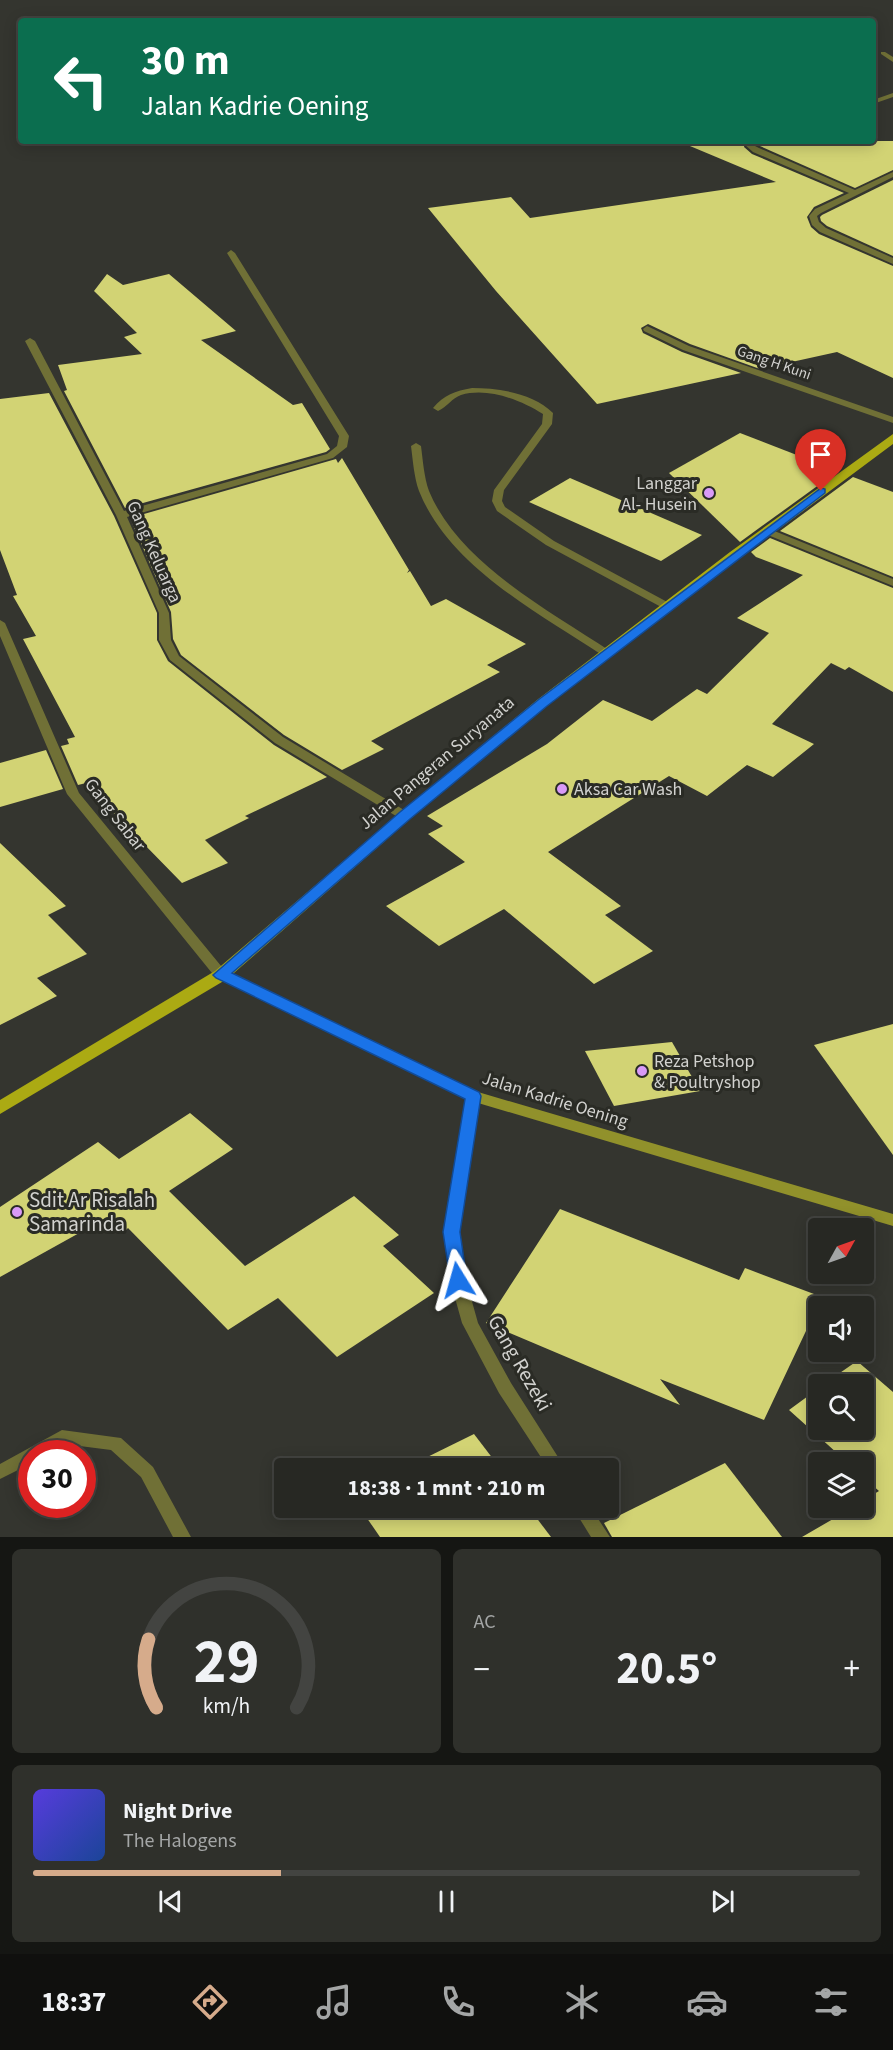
<!DOCTYPE html>
<html lang="id">
<head>
<meta charset="utf-8">
<style>
  :root { --surface:#272823; --page:#2f302b; --text:#f1f3f6; --muted:#a4a6a6; --line:#434441; --accent:#d6ab8b }
  body { margin:0; font-family:"Source Sans 3",sans-serif; background:var(--page); color:var(--text); height:100vh; display:flex; flex-direction:column; font-size:22px; white-space:nowrap }
  * { box-sizing:border-box; margin:0 }
  p { font-size:20px; color:var(--muted) }
  .icon { flex:none; width:33px; height:33px; fill:none; stroke:currentColor; stroke-width:2; stroke-linecap:round; stroke-linejoin:round }
  .map { position:relative; height:1537px; overflow:hidden }
  .drawer { display:flex; flex-direction:column; gap:12px; padding:12px; background:#151613; flex:1 }
  .drawer>* { flex:none }
  .hud { position:absolute; left:18px; top:18px; width:858px; height:126px; border-radius:6px; box-shadow:0 3px 15px #0003,0 0 0 2px var(--line); background:#0b6e4f; color:#fff; overflow:hidden }
  .needle { width:39px; rotate:50deg }
  .tools { position:absolute; left:808px; top:1218px; display:grid; gap:12px }
  .tools a { display:grid; place-items:center; width:66px; height:66px; border-radius:6px; background:var(--surface); box-shadow:0 3px 15px #0003,0 0 0 2px var(--line); font-size:30px }
  .speed { position:absolute; left:18px; top:1440px; display:flex; gap:12px; font-size:30px; font-weight:700; text-align:center }
  .speed>* { display:grid; place-content:center; width:78px; height:78px; border-radius:50%; background:var(--surface); box-shadow:0 3px 15px #0003,0 0 0 2px var(--line); line-height:1 }
  .speed .limit { border:9px solid #d22; background:#fff; color:#111 }
  .pin { position:absolute; display:grid; place-items:center; width:51px; height:51px; color:#fff; margin:-62px -26px; border-radius:50% 50% 50% 0; rotate:-45deg; box-shadow:0 0 6px #0007 }
  .pin .icon { rotate:45deg }
  .me { position:absolute; width:66px; margin:-33px; rotate:352deg; stroke-linejoin:round; filter:drop-shadow(0 0 4px #0008) }
  .turn { display:flex; align-items:center; gap:21px; height:126px; padding:0 24px; font-size:27px }
  .turn .icon { width:78px; height:78px; stroke-width:2.5 }
  .turn b { display:block; font-size:42px; line-height:51px }
  .big { font-size:45px; font-weight:700; line-height:1.1 }
  .drawer .card { flex:1; display:flex; flex-direction:column; justify-content:center; gap:9px; min-width:0; padding:0 21px; border-radius:9px; background:var(--page) }
  .drawer .dial { align-items:center; gap:0 }
  .dial svg { height:156px; overflow:visible; fill:none; stroke:var(--line); stroke-width:7; stroke-linecap:round; text-anchor:middle }
  .dial text { fill:var(--text); stroke:none }
  .song { display:flex; align-items:center; gap:18px }
  .cover { width:72px; height:72px; border-radius:9px; background:linear-gradient(135deg,hsl(250 70% 55%),hsl(220 70% 35%)) }
  .played { height:6px; border-radius:3px; background:linear-gradient(90deg,var(--accent) 30%,var(--line) 30%) }
  .keys { display:flex; justify-content:space-around; direction:ltr }
  .heat { display:flex; justify-content:space-between; align-items:center; font-size:33px; direction:ltr }
  .drawer .tiles { flex:1; display:grid; gap:12px; grid-template-columns:1fr 1fr }
  .card:last-child { grid-column:span 2 }
  .trip { position:absolute; left:274px; top:1458px; width:345px; height:60px; border-radius:6px; background:var(--surface); box-shadow:0 3px 15px #0003,0 0 0 2px var(--line); font-weight:700; line-height:60px; text-align:center }
  .tab-bar { display:flex; height:96px; justify-content:space-around; align-items:center; background:#10100e; color:var(--muted) }
  .tab-bar .icon { width:42px; height:42px }
  .tab-bar .active { color:var(--accent) }
  .tab-bar b { font-size:27px; color:var(--text) }
  .map>svg:first-child { display:block }
</style>
</head>
<body>
<div class="map">
<svg width="893" height="1537" viewBox="0 0 893 1537">
  <rect width="100%" height="100%" fill="#34352f"/>
  <g fill="#d2d374">
    <path d="M678,141H745L744,147L752,154L844,193L814,207L807,217L811,227L819,234L893,266V378L837,352L760,369L690,344L648,324L641,328L643,333L682,352L741,373L597,404L496,291L428,208L511,197L530,218L776,182Z"/>
    <path d="M758,141H893V170L855,188L760,146L756,144Z"/>
    <path d="M893,180V256L827,226L821,221L820,217L822,215Z"/>
    <path d="M107,274L123,285L169,274L236,331L201,340L293,405L302,403L330,449L326,452L125,508L64,391L67,390L58,365L142,354L124,337L137,333L94,291Z"/>
    <path d="M49,393L114,516L157,613V640L168,661L274,745L327,777L245,816L249,818L205,840L228,863L182,883L99,798L90,782L78,785L61,746L69,744L67,739L75,737L23,639L36,636L13,596L17,595L0,550V399Z"/>
    <path d="M740,433L838,471L740,542L669,473Z"/>
    <path d="M342,458L409,570L407,573L410,571L431,606L446,599L526,644L487,665L500,672L371,741L384,749L342,770L284,735L181,655L173,639L171,612L130,518L336,459L338,463Z"/>
    <path d="M853,477L893,492V577L780,531Z"/>
    <path d="M570,478L702,535L661,561L529,502Z"/>
    <path d="M770,538L893,588V692L849,667L845,670L831,663L772,724L814,744L773,777L747,765L707,796L669,776L548,852L621,906L605,915L653,951L594,984L504,909L439,946L386,906L465,862L428,834L443,826L427,816L547,744L603,700L652,721L697,689L707,694L769,633L737,618L803,575L756,557L751,552Z"/>
    <path d="M46,750L63,789L0,807V763Z"/>
    <path d="M0,843L66,906L48,915L87,954L37,978L57,996L0,1025Z"/>
    <path d="M893,1024V1155L814,1045Z"/>
    <path d="M672,1042L700,1091L614,1106L585,1051Z"/>
    <path d="M190,1113L233,1149L169,1191L245,1266L354,1196L399,1235L383,1246L434,1293L337,1357L278,1298L228,1330L128,1228L125,1231L108,1217L0,1277V1207L98,1142L119,1159Z"/>
    <path d="M560,1209L739,1280L745,1268L822,1297L764,1420L660,1379L680,1405L486,1323Z"/>
    <path d="M857,1361L893,1392V1537H802L852,1508H864V1500L879,1491L864,1478V1462H847L789,1410L819,1388V1430H864V1384H824Z"/>
    <path d="M474,1434L500,1468H405Z"/>
    <path d="M725,1463L782,1537H612L604,1523Z"/>
    <path d="M360,1508H529L551,1537H380Z"/>
  </g>
  <g fill="none" stroke-linecap="round" stroke-linejoin="round">
    <g fill="#707036" fill-rule="evenodd">
      <path d="M472,388C498,388 533,393 553,413L552,424L504,490L502,501L505,507L554,541L671,604L672,606L671,608H663L546,545L497,511L492,501L494,490L542,424L543,414C521,400 488,387 461,395C452,398 447,407 438,411L433,408C444,395 455,391 472,388Z"/>
      <path d="M416,443L421,446C423,461 424,477 429,491C459,563 548,610 610,651L612,653L610,655H602C538,613 449,566 419,491C414,477 413,461 411,446Z"/>
      <path d="M62,1430L121,1438L153,1467L191,1537H173L141,1477L111,1450L64,1444L48,1454H32V1463L0,1479V1464Z"/>
    </g>
    <g fill="#707036" fill-rule="evenodd">
      <path d="M881,52H885L893,57V62L881,54Z"/>
      <path d="M893,93V97L873,104V100Z"/>
      <path d="M748,141H756L753,145L759,148L855,190L893,172V177L821,213L817,216L819,222L826,228L893,258V264L820,232L812,225L809,216L815,209L849,193L753,152L745,145Z"/>
      <path d="M231,250L235,253L349,436L347,447L333,458L127,517L169,613L171,640L179,656L283,737L409,813L411,816L409,819H401L275,743L170,660L159,640V613L116,515L25,341L30,338L35,341L124,511L327,454L337,446L339,436L227,253Z"/>
      <path d="M647,326L689,346L893,417V423L683,350L644,331L643,329Z"/>
      <path d="M767,528L893,579V586L763,533L762,531L763,529Z"/>
      <path d="M0,620L5,623L79,793L226,972L228,975L226,978H216L67,794L0,636Z"/>
      <path d="M473,1091L478,1092L480,1096L459,1232L466,1280L478,1323L511,1383L565,1468H548L499,1393L462,1323L450,1280L443,1232L466,1096L468,1092Z"/>
      <path d="M573,1508H591L610,1537H591Z"/>
    </g>
    <path fill="#91912b" fill-rule="evenodd" d="M221,970L478,1092L893,1214V1226L468,1100L216,978L214,975L216,972Z"/>
    <path fill="#abaa13" fill-rule="evenodd" d="M893,434V444L740,558L547,706L410,819L227,979L0,1114V1100L215,971L400,813L537,700L730,552Z"/>
  </g>
  <path fill="#1a73e8" stroke="#114b97" stroke-width="1.5" d="M821,488L825,489V493L547,706L410,819L232,973L479,1092L481,1096L460,1232L467,1280L464,1285L458,1287L451,1285L443,1232L465,1099L216,978L213,975L400,812L538,700Z"/>
  <g fill="#d99af7" stroke="#2a2b25" stroke-width="2">
    <circle cx="709" cy="493" r="6"/>
    <circle cx="562" cy="789" r="6"/>
    <circle cx="642" cy="1071" r="6"/>
    <circle cx="17" cy="1212" r="6"/>
  </g>
  <g text-anchor="middle" dominant-baseline="central" stroke-width="6" stroke-linejoin="round" paint-order="stroke">
    <g font-size="15" fill="#d2d2cf" stroke="#2a2b25">
      <text transform="translate(774 363) rotate(19)">Gang H Kuni</text>
    </g>
    <g font-size="18" fill="#d2d2cf" stroke="#2a2b25" text-anchor="start">
      <text x="697" y="483" text-anchor="end">Langgar<tspan x="697" dy="21">Al- Husein</tspan></text>
      <text x="574" y="789">Aksa Car Wash</text>
      <text x="654" y="1061">Reza Petshop<tspan x="654" dy="21">&amp; Poultryshop</tspan></text>
    </g>
    <g font-size="18" fill="#d2d2cf" stroke="#2a2b25">
      <text transform="translate(154 552) rotate(66)">Gang Keluarga</text>
      <text transform="translate(437 763) rotate(-40)">Jalan Pangeran Suryanata</text>
      <text transform="translate(115 815) rotate(52)">Gang Sabar</text>
      <text transform="translate(555 1100) rotate(17)">Jalan Kadrie Oening</text>
    </g>
    <g font-size="21" fill="#d2d2cf" stroke="#2a2b25" text-anchor="start">
      <text x="29" y="1200">Sdit Ar Risalah<tspan x="29" dy="24">Samarinda</tspan></text>
    </g>
    <g font-size="21" fill="#d2d2cf" stroke="#2a2b25">
      <text transform="translate(520 1363) rotate(60)">Gang Rezeki</text>
    </g>
  </g>
</svg>
<div class="tools">
<a><svg class="needle" viewBox="-14 -14 28 28"><path d="M0-13l5 13h-10z" fill="#e53935"/><path d="M0 13l5-13h-10z" fill="#a4a6a6"/></svg></a>
<a><svg class="icon" aria-label="sound" viewBox="0 0 24 24"><path d="M4 9h4l5-4v14l-5-4H4zM17 9q2 3 0 6"/></svg></a>
<a><svg class="icon" aria-label="search" viewBox="0 0 24 24"><circle cx="10" cy="10" r="6"/><path d="M15 15l6 6"/></svg></a>
<a><svg class="icon" aria-label="layers" viewBox="0 0 24 24"><path d="M12 4l9 5-9 5-9-5zM3 14l9 5 9-5"/></svg></a>
</div>
<div class="speed"><div class="limit">30</div></div>
<div class="pin" style="left:821px;top:491px;background:#d93025"><svg class="icon" aria-label="arrive" viewBox="0 0 24 24"><path d="M6 21V4h12l-3 4 3 4H6"/></svg></div>
<svg class="me" style="left:458px;top:1280px" viewBox="-20 -20 40 40"><path d="M0-17L14 15 0 8-14 15z" fill="#1a73e8" stroke="#fff" stroke-width="4"/></svg>
<div class="trip">18:38 · 1 mnt · 210 m</div>
<div class="hud">
<div class="turn"><svg class="icon" aria-label="left" viewBox="0 0 24 24"><path d="M17 20v-9H6M10 6l-5 5 5 5"/></svg><div><b>30 m</b>Jalan Kadrie Oening</div></div>
</div>
</div>
<section class="drawer">
<div class="tiles">
<div class="card dial"><svg viewBox="0 0 100 80">
<path d="M14 69A42 42 0 1 1 86 69"/>
<path d="M14 69A42 42 0 0 1 10 34" stroke="#d6ab8b"/>
<text x="50" y="56" font-size="32" font-weight="700">29</text>
<text x="50" y="72" font-size="11">km/h</text>
</svg></div>
<div class="card"><p>AC</p>
<div class="heat"><a>−</a><b class="big">20.5°</b><a>+</a></div>
</div>
<div class="card">
<div class="song"><i class="cover"></i><div><b>Night Drive</b><p>The Halogens</p></div></div>
<div class="played"></div>
<div class="keys"><svg class="icon" aria-label="previous" viewBox="0 0 24 24"><path d="M18 5L8 12l10 7zM5 5v14"/></svg><svg class="icon" aria-label="pause" viewBox="0 0 24 24"><path d="M8 5v14M16 5v14"/></svg><svg class="icon" aria-label="next" viewBox="0 0 24 24"><path d="M6 5l10 7-10 7zM19 5v14"/></svg></div>
</div>
</div>
</section>
<nav class="tab-bar">
<b>18:37</b>
<svg class="icon active" aria-label="directions" viewBox="0 0 24 24"><path d="M12 3l9 9-9 9-9-9zM9 14v-3h6M13 9l2 2-2 2"/></svg>
<svg class="icon" aria-label="music" viewBox="0 0 24 24"><path d="M9 18V5l10-2v13"/><circle cx="6" cy="18" r="3"/><circle cx="16" cy="16" r="3"/></svg>
<svg class="icon" aria-label="phone" viewBox="0 0 24 24"><path d="M5 4h4l2 5-3 2q2 4 5 5l2-3 5 2v4C11 20 4 13 5 4z"/></svg>
<svg class="icon" aria-label="climate" viewBox="0 0 24 24"><path d="M12 3v18M4 7l16 10M4 17L20 7"/></svg>
<svg class="icon" aria-label="car" viewBox="0 0 24 24"><path d="M5 17H2v-5l4-1 3-4h7l3 4 3 1v5h-3M9 17h6M6 11h13"/><circle cx="7" cy="17" r="2"/><circle cx="17" cy="17" r="2"/></svg>
<svg class="icon" aria-label="filters" viewBox="0 0 24 24"><path d="M4 7h16M4 17h16"/><circle cx="9" cy="7" r="2"/><circle cx="15" cy="17" r="2"/></svg>
</nav>
</body>
</html>
